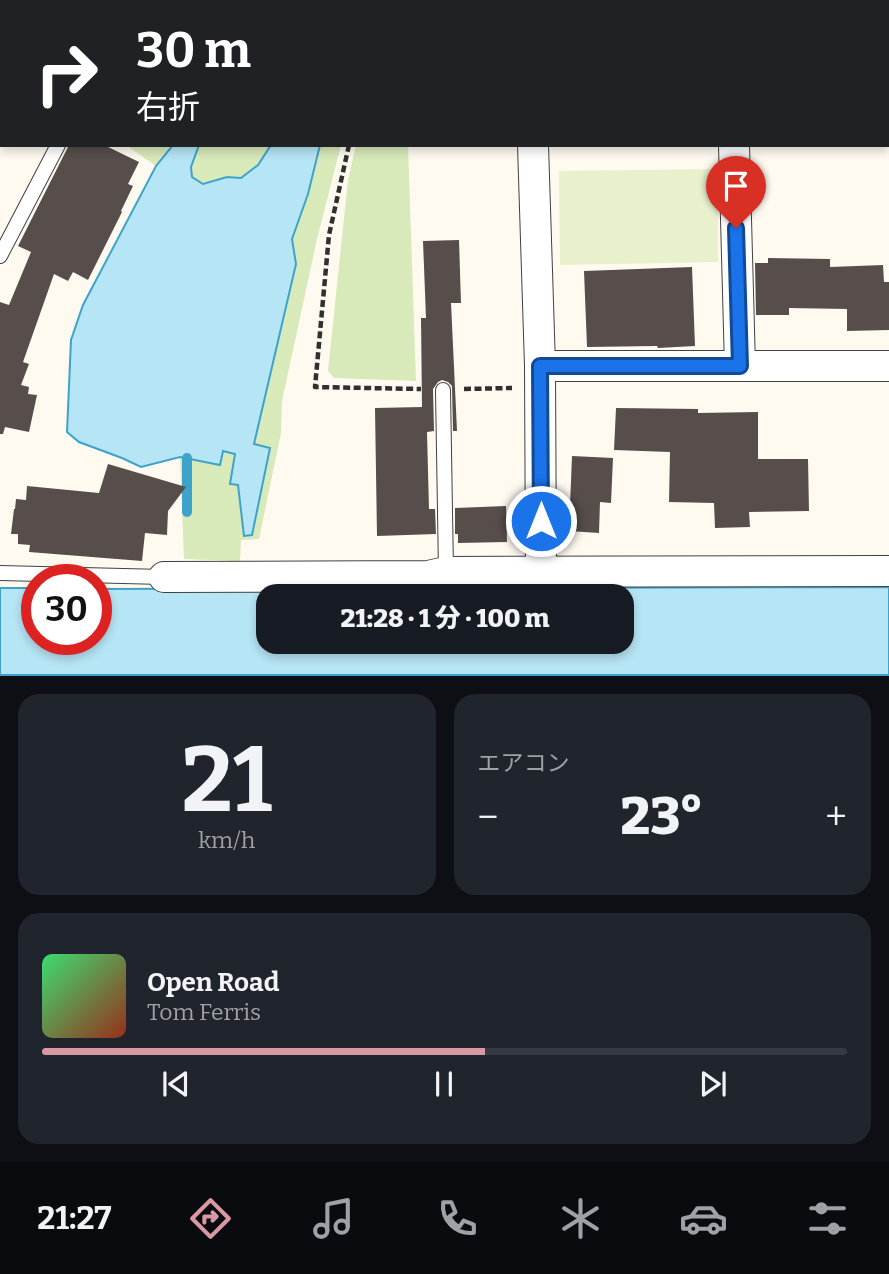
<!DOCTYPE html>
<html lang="ja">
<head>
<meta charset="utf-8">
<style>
  :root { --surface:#171b24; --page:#20242c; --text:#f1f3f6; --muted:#9ea1a6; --line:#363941; --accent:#da98a4 }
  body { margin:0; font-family:Bitter,"Noto Sans JP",serif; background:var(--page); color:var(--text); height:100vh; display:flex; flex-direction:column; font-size:26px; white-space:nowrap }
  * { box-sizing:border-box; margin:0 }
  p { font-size:23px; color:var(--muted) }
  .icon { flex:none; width:38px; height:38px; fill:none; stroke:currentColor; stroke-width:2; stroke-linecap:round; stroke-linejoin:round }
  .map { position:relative; height:676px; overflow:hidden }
  .sheet { display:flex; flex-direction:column; gap:18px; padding:18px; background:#0d0f14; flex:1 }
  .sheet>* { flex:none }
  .top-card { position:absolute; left:0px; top:0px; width:889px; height:147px; box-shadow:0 4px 10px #0003; background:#202124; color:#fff; overflow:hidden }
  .speed { position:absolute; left:21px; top:564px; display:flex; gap:14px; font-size:35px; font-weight:700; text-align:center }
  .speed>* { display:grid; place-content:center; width:91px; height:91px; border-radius:50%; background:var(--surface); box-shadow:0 4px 10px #0003; line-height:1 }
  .speed .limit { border:10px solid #d22; background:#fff; color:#111 }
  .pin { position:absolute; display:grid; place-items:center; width:60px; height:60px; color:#fff; margin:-72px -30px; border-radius:50% 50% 50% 0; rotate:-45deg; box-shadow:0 0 7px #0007 }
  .pin .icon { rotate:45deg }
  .me { position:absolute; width:77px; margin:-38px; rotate:0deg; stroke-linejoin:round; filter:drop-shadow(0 0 5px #0008) }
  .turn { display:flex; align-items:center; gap:24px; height:147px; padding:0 21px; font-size:32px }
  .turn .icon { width:91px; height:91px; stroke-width:2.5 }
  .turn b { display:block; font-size:49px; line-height:60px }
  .big { font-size:52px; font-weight:800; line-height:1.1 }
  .sheet .widget { flex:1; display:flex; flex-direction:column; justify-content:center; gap:10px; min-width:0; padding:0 24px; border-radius:21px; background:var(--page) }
  .sheet .dial { align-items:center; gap:0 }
  .dial b { font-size:91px; line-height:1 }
  .song { display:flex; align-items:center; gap:21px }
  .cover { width:84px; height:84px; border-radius:10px; background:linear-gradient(135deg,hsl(140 70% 55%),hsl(10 70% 35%)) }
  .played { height:7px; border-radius:4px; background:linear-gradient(90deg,var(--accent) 55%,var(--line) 55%) }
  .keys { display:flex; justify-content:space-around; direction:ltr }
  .heat { display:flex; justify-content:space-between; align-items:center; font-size:38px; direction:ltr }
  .sheet .tiles { flex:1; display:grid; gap:18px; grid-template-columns:1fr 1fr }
  .widget:last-child { grid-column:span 2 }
  .trip { position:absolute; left:256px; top:584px; width:378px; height:70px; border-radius:21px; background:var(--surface); box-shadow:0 4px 10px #0003; font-weight:800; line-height:70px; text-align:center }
  .tabs { display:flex; height:112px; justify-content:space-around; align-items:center; background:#090b0e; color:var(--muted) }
  .tabs .icon { width:49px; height:49px }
  .tabs .current { color:var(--accent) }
  .tabs b { font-size:32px; color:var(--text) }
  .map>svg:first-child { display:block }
</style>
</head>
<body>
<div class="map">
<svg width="889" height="676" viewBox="0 0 889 676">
  <rect width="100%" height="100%" fill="#fffaf0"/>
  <g fill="#d8e9ba">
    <path d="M126,145H173L156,166Z"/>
    <path d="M199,145H271L258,165L241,178L227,177L202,185L192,177L191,167Z"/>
    <path d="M320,145H341L317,239L282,401L281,433L259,539L241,540L240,561L184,559L180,457L219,465L222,451L236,454L244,536L270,448L254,445L296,264L292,239L308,194Z"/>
    <path d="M356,145H408L416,381L334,378L328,371L348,180Z"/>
  </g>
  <path fill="#e8f0cc" d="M718,169V262L560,265L559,171Z"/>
  <g fill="#b6e5f5" stroke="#3ea3cb" stroke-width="2" fill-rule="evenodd">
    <path d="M173,145H199L191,167L192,177L203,184L227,177L241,178L258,165L271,145H320L308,194L292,239L296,264L254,444L270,448L252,535L244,536L238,485L230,484L235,454L223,451L220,465L180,457L141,467L122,458L79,442L67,432L71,340L83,305L156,166Z"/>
    <path d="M889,587V675H0V588H37V639H96V589ZM268,597H621V642H268Z"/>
  </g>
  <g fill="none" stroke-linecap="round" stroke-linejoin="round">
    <path stroke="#3ea3cb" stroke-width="10" d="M187,512V458"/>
  </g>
  <g fill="#574e4b">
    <path d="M69,145H104L139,162L128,184L133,186L121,211L122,212L88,280L73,272L68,281L54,274L23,362L29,364L21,385L29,387L28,394L37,395L29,432L5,427L3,434H0V302L9,305L31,252L18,246Z"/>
    <path d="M459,240L461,303H451L457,431H453L452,386L448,382L442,380L438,382L433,389L434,431L427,432L429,509H435L436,534L377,536L375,408L422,407L421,318H426L423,241Z"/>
    <path d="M768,258L830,259V267L883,265L884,282H889V330L847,331V309L789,308V315H756L755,263H768Z"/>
    <path d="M692,267L695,346L658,348L657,346L587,347L584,271Z"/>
    <path d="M616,408L698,409V413L758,412V459H808L809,511L749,512L750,527L715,528L714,503L669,502L670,452L614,450Z"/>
    <path d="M572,456L613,458L611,503L600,502L599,533L569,531Z"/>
    <path d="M108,464L186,487L168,511L167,535L145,533L142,561L29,552L30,545L18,544V534H11L14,509H15L16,499L26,500L27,486L99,493Z"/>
    <path d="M506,506L507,542L458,543V534H455V508Z"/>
  </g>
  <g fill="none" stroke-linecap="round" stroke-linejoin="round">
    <defs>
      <g id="service">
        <path d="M130,2L131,0"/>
        <path d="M0,256L58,145"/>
        <path d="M443,390L446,572"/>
        <path d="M0,573L164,577"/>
      </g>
      <g id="minor">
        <path d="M528,0V2"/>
        <path d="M730,0V2"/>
        <path d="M533,145L540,366L541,572"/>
        <path d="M734,145L740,366"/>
        <path d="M540,366H889"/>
        <path d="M164,577L428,576L446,572L889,571"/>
      </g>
    </defs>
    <use href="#service" stroke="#414141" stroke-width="16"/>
    <use href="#minor" stroke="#414141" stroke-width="32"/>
    <g stroke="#303030" stroke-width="4.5" stroke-dasharray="7 3.5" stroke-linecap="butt">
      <path d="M0,1L2,2"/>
      <path d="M380,2V0"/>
      <path d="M349,145L329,235L315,387L421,389"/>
      <path d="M464,389L512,388"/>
    </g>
    <use href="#service" stroke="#fff" stroke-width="14"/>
    <use href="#minor" stroke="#fff" stroke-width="30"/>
  </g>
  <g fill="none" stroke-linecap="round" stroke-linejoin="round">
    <defs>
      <path id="route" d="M541,521L540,366H740L736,228"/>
    </defs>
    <use href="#route" stroke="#114b97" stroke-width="18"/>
    <use href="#route" stroke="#1a73e8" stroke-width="12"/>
  </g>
</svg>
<div class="speed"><div class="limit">30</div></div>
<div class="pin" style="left:736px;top:228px;background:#d93025"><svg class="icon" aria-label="arrive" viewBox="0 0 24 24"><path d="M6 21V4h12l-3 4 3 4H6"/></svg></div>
<svg class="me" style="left:541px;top:521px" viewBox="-20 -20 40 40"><circle r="17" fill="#1a73e8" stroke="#fff" stroke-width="3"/><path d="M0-11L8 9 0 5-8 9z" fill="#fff"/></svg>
<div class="trip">21:28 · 1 分 · 100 m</div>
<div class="top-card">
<div class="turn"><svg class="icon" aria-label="right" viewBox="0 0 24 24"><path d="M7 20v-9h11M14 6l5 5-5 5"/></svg><div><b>30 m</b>右折</div></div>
</div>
</div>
<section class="sheet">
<div class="tiles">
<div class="widget dial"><b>21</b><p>km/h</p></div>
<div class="widget"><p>エアコン</p>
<div class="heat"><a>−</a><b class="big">23°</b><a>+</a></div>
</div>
<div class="widget">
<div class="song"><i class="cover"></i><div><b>Open Road</b><p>Tom Ferris</p></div></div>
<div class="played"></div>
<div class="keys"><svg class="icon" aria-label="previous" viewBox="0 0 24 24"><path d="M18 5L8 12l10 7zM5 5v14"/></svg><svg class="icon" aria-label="pause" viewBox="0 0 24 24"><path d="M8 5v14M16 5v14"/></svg><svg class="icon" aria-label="next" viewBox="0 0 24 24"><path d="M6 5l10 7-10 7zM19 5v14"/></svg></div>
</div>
</div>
</section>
<nav class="tabs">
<b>21:27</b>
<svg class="icon current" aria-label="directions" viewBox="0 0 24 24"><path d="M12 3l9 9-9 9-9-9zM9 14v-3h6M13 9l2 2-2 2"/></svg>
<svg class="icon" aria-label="music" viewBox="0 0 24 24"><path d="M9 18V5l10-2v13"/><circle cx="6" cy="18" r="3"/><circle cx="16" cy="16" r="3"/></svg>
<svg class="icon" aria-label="phone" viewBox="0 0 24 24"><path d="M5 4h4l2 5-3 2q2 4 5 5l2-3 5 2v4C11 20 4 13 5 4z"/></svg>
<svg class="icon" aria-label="climate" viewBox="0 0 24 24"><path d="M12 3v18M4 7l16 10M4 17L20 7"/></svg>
<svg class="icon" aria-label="car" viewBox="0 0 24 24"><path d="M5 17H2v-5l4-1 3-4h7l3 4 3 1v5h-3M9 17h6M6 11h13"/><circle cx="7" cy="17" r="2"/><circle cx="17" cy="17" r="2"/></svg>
<svg class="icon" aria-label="filters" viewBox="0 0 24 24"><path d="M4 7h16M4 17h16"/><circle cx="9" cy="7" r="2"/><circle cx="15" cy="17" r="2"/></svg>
</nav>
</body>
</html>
